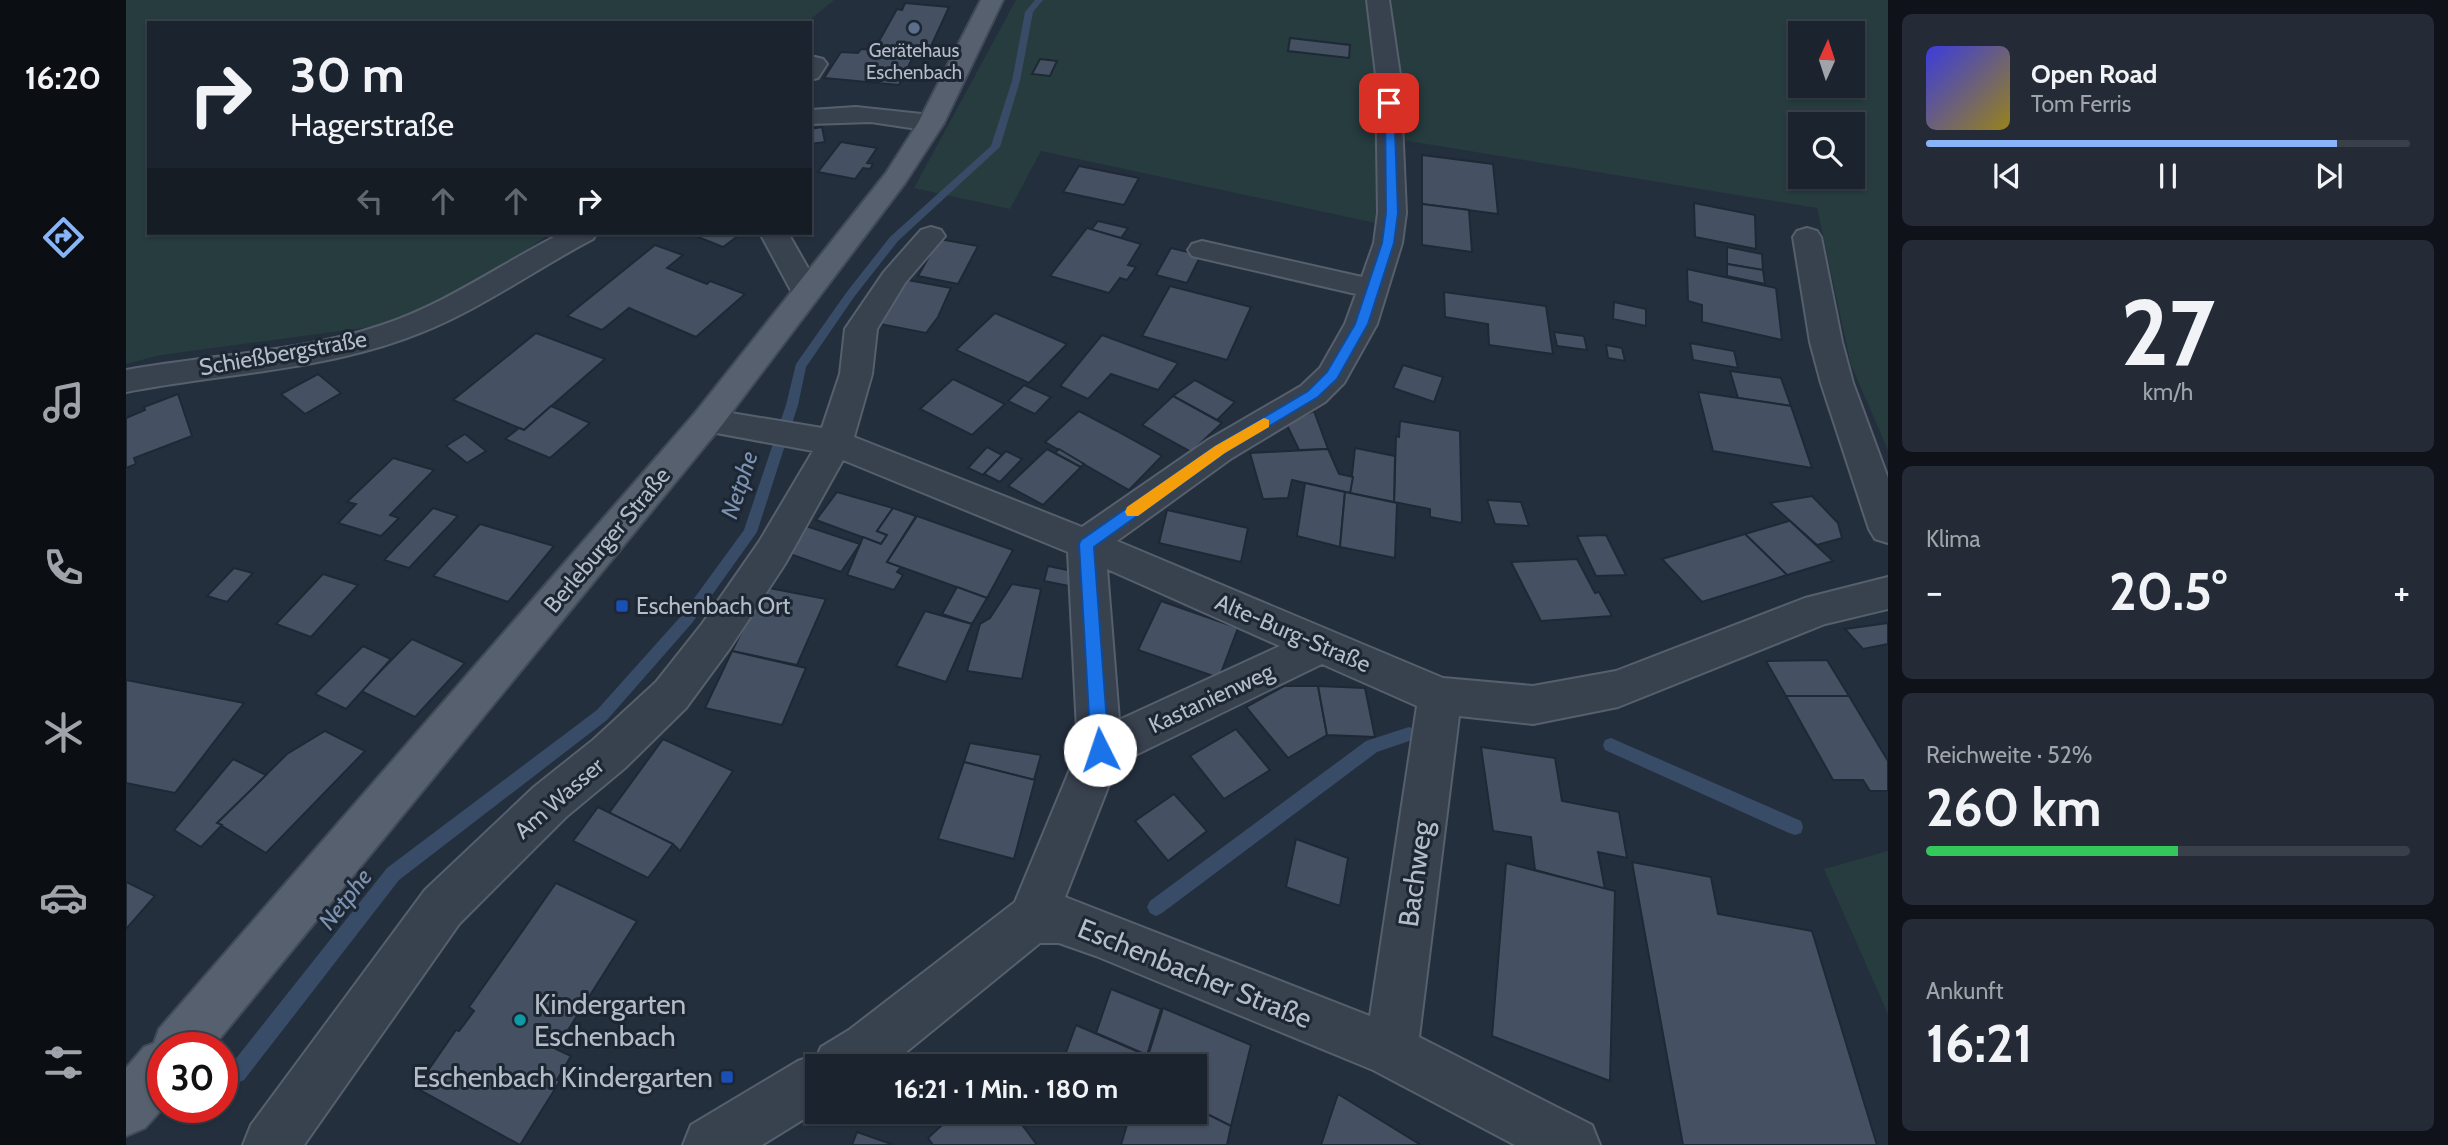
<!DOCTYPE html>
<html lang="de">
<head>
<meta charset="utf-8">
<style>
  :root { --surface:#1b232e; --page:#242b36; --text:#f1f3f6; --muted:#a0a4aa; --line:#39404a; --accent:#8ab4f8 }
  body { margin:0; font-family:Cabin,sans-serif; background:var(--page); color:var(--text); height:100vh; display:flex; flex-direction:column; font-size:26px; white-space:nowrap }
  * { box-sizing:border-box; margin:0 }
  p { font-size:23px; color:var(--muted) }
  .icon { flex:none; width:38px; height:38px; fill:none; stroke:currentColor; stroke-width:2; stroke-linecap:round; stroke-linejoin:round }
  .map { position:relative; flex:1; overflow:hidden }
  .sheet { display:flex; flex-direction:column; gap:14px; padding:14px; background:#0f1319; width:560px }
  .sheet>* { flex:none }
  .top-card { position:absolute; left:21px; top:21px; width:665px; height:214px; border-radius:0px; box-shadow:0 2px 5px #0004,0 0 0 2px var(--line); background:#1b232e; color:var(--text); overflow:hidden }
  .needle { width:46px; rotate:3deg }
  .controls { position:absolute; left:1662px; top:21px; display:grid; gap:14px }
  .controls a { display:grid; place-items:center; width:77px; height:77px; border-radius:0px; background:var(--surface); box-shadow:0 2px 5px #0004,0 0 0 2px var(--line); font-size:35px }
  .speed { position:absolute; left:21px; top:1032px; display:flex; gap:14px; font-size:35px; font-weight:700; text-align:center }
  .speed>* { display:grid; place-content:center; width:91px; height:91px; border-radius:50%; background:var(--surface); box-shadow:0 2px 5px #0004,0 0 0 2px var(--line); line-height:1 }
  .speed .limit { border:10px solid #d22; background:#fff; color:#111 }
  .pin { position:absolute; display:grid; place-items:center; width:60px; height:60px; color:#fff; margin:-30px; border-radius:14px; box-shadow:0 4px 10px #0006 }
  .me { position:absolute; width:77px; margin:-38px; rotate:356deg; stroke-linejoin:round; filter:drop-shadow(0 0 5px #0008) }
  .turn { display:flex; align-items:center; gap:24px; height:147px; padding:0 28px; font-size:32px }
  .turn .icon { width:91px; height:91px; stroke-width:2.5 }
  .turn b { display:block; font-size:49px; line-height:60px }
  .lanes { display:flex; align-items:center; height:66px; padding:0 28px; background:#0003; justify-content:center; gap:35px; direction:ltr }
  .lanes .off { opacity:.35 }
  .big { font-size:52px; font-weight:700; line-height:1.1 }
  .sheet .widget { flex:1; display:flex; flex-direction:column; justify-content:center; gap:10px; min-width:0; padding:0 24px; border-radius:10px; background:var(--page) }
  .sheet .dial { align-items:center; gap:0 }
  .dial b { font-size:91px; line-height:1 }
  .song { display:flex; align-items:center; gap:21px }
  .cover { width:84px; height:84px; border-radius:10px; background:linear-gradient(135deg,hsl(240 70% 55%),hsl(50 70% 35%)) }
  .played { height:7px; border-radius:4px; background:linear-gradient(90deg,var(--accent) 85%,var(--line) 85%) }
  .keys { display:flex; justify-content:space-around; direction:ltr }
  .heat { display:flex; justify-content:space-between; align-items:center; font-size:38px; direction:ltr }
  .charge { height:10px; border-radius:5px; background:linear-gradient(90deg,#34c759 52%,var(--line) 0) }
  .trip { position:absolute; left:679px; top:1054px; width:402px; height:70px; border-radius:0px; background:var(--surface); box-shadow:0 2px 5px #0004,0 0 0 2px var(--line); font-weight:700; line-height:70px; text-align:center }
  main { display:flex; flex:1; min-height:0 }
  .tabs { display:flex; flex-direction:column; width:126px; justify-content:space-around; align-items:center; background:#0b0e12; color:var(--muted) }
  .tabs .icon { width:49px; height:49px }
  .tabs .active { color:var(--accent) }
  .tabs b { font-size:32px; color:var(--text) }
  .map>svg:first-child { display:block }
</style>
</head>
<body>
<main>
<nav class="tabs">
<b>16:20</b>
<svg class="icon active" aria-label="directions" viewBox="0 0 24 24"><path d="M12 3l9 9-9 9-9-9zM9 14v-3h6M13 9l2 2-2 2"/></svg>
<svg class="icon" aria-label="music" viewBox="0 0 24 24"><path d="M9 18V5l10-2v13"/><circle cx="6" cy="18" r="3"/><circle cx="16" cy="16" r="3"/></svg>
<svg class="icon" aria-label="phone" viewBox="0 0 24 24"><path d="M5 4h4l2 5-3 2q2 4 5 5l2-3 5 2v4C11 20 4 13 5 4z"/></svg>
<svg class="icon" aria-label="climate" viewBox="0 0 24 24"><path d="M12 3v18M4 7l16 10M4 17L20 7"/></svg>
<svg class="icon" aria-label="car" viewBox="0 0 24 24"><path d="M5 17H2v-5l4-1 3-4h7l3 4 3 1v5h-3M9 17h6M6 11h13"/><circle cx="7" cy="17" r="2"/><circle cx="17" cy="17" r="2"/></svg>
<svg class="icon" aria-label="filters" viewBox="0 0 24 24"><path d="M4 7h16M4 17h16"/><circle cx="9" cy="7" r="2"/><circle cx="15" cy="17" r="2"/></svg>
</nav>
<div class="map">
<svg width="1762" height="1145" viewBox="0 0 1762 1145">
  <rect width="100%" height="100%" fill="#242f3e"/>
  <g fill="#263c3f" fill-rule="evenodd">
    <path d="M0,0H708L680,23H23V233H425L327,301L260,325L35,355L0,364Z"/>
    <path d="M890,0H1762V450L1725,365L1691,208L1270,139L1254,224L915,151L884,209L788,188ZM1675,33H1727V86H1675ZM1675,124H1727V177H1675Z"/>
    <path d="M1762,851V1014L1698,869Z"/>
  </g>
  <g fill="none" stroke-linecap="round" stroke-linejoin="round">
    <g fill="#394c67" fill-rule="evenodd">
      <path d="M909,0H917L907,12L894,81L874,147L772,241L728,297L680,367L672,405L631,532L566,623L481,720L273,880L118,1080L111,1083L104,1080L101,1073L104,1066L261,868L471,710L556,615L618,530L660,405L670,364L720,293L764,237L865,146L886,81L899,12Z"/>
      <path d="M1283,727L1289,729L1291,734L1289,739L1251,752L1036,913L1030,916L1024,913L1021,907L1024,901L1240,741Z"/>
      <path d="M1485,738L1675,821L1677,827L1675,833L1669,835L1663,833L1479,750L1477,745L1479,740Z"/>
    </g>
  </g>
  <g fill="#455162" stroke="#1f2835" stroke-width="2">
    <path d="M779,3L823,7L801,55L748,50L771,9L776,10Z"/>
    <path d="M1164,38L1224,45L1223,58L1162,51Z"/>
    <path d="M735,49L748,50L789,53L773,85L698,78L715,52L732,53Z"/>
    <path d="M914,59L931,61L924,76L906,74Z"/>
    <path d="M696,127L699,142L684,144V129Z"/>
    <path d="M715,142L751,148L741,163L747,164L744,169L737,168L729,179L692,172Z"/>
    <path d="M1296,155L1367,164L1372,214L1296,204Z"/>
    <path d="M953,166L1013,178L998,205L937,192Z"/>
    <path d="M1568,203L1629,215L1630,249L1569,237Z"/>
    <path d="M1296,204L1343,210L1346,252L1296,245Z"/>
    <path d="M972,221L1002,228L995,238L965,230Z"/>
    <path d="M961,228L1015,244L1002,265L1010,267L1001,280L994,278L983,293L924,276Z"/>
    <path d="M562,233H616L597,247Z"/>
    <path d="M813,239L852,246L832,284L792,276Z"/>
    <path d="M529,245L557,255L541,268L581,284L584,281L619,294L570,337L503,308L476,330L441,316Z"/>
    <path d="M1601,247L1636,254L1637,270L1601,264Z"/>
    <path d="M1045,248L1075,255L1061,283L1030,275Z"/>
    <path d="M1601,264L1637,270L1639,284L1601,276Z"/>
    <path d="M1561,269L1650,288L1656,340L1576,322V305L1562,301Z"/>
    <path d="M776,279L825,288L812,317L800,333L749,323Z"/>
    <path d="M1044,286L1125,307L1101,360L1016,336Z"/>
    <path d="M1318,292L1420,306L1427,354L1363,345L1362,324L1319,317Z"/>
    <path d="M1488,302L1520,309V326L1487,319Z"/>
    <path d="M869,313L941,344L903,383L830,350Z"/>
    <path d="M1428,332L1458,336L1461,350L1431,346Z"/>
    <path d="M410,333L479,359L398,430L327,400Z"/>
    <path d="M976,335L1052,363L1032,390L985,374L962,399L934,386Z"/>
    <path d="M1564,343L1608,351L1612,368L1567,360Z"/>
    <path d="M1480,345L1496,348L1499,361L1482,358Z"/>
    <path d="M1277,365L1317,377L1308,402L1267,388Z"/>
    <path d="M1604,371L1655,378L1665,406L1612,398Z"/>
    <path d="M192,374L215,393L179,414L155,394Z"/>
    <path d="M827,379L879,404L846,435L794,409Z"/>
    <path d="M1069,380L1109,402L1091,420L1047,396Z"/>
    <path d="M898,385L925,397L909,414L882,401Z"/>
    <path d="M1572,392L1665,406L1686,468L1587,451Z"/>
    <path d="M52,394L66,436L8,458L10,464L0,468V418L19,410L18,407Z"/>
    <path d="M1047,396L1096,423L1065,452L1016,425Z"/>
    <path d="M425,406L464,423L424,458L379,439L393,428L398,430Z"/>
    <path d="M953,411L991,431L1036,456L1003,490L919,442Z"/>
    <path d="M1188,411L1202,449L1173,450L1160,423Z"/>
    <path d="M1274,421L1334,431L1336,523L1304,517V509L1268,502L1270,436L1273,437Z"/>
    <path d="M339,434L360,451L341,463L320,446Z"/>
    <path d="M861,447L876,455L857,475L842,468Z"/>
    <path d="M1229,448L1269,456L1268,502L1224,493Z"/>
    <path d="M921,449L955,467L917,505L882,486Z"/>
    <path d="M933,449L958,464L955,467L929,453Z"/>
    <path d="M1202,449L1213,474L1227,477L1224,493L1166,480L1162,498L1137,499L1124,453Z"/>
    <path d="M880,451L896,459L874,482L858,474Z"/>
    <path d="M267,458L308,470L264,515L273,518L255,536L212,523L230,504L221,502Z"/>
    <path d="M1179,483L1219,492L1214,547L1171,536Z"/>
    <path d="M711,492L767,508L751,531L761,535L755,544L690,520Z"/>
    <path d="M1219,492L1271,503L1269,558L1214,547Z"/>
    <path d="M1686,496L1712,523L1716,538L1691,545L1644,503Z"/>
    <path d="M1361,500L1395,502L1403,526L1369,524Z"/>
    <path d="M307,508L332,516L283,568L258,560Z"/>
    <path d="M767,508L790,516L761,562L775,567L771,572L777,575L768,590L721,575L737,537L755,544L761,535L751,531Z"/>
    <path d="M1041,510L1122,528L1115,562L1033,543Z"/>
    <path d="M791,516L887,550L861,598L761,562Z"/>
    <path d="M1663,521H1664L1707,561L1661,575L1619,534Z"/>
    <path d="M354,524L428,546L382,602L307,576Z"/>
    <path d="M680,526L734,544L715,572L661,553Z"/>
    <path d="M1619,534L1661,575L1576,602L1536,559Z"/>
    <path d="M1480,535L1500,575L1470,576L1451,536Z"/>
    <path d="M1451,559L1469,593L1473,592L1486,616L1415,621L1385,562Z"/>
    <path d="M922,566L951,572L948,587L918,581Z"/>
    <path d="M108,568L127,573L101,602L81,596Z"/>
    <path d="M197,574L232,585L185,637L150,624Z"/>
    <path d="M886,584L915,589L896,679L841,671L854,624L864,618Z"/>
    <path d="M638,587L700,599L671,665L606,651Z"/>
    <path d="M831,587L861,598L846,624L816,614Z"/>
    <path d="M1035,601L1112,628L1093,678L1012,650Z"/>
    <path d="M799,611L846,624L820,682L770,666Z"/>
    <path d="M1762,623V644L1737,649L1719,629Z"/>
    <path d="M286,639L339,663L289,717L235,691Z"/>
    <path d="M237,646L265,659L220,709L189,694Z"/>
    <path d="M606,651L680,668L656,725L579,708Z"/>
    <path d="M1701,660L1723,696H1660L1640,661Z"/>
    <path d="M0,680L118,703L49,793L0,783Z"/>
    <path d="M1158,686H1192L1201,735L1162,758L1120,707Z"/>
    <path d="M1192,686L1239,688L1249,737L1201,735Z"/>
    <path d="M1660,696H1723L1762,761V791H1744L1737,780H1707Z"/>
    <path d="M1110,729L1144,770L1098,799L1064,756Z"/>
    <path d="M199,731L239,751L140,853L91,823L161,754Z"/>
    <path d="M537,739L607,771L554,851L547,844L483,813Z"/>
    <path d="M844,743L915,755L908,780L838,762Z"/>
    <path d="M1355,747L1429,758L1436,801L1493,812L1501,858L1472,852L1479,889L1409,870L1405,837L1367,831Z"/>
    <path d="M107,759L140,775L91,823L96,825L75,847L48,830Z"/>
    <path d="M838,762L909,780L888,859L812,839Z"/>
    <path d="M1048,794L1081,831L1042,861L1009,821Z"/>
    <path d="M472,807L547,844L522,878L447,841Z"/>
    <path d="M1170,839L1222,858L1214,906L1160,887Z"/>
    <path d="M1506,862L1585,877L1592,914L1686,931L1751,1145H1557Z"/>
    <path d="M1380,863L1489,891L1484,1081L1366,1036Z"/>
    <path d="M0,882L29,896L0,929Z"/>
    <path d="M430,883L511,921L430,1049L445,1056L431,1080L434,1081L394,1145L290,1088L330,1030L333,1031L348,1011L343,1007Z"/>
    <path d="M985,989L1035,1009L1021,1055L970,1033Z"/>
    <path d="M1037,1008L1125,1045L1105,1126L1069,1108V1066H1042L1022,1056Z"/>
    <path d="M950,1025L1022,1056L1019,1066H963L939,1055Z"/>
    <path d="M1212,1094L1295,1145H1195Z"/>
    <path d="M1069,1108L1105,1126L1101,1145H995L1005,1111H1069Z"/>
    <path d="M831,1111H886L911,1145H807L802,1138Z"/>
    <path d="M731,1132L768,1145H726Z"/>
  </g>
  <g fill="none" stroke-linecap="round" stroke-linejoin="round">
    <defs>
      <g id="minor">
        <path d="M1241,0H1263L1274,75L1280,213L1276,243L1251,324L1218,383L1199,402L1106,458L991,541L1317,678L1407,686L1490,671L1679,598L1762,577V609L1699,624L1492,707L1407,724L1333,716L1293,1037L1466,1125L1474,1145H1389L1247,1070L970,956L933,943H914L763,1066H691V1111L636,1145H557L565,1125L672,1061L692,1054L695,1047L723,1030L889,902L952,750L942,552L717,460L659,564L604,648L560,708L499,768L440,817L333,924L178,1145H117L125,1125L299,890L408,787L467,740L530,682L576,624L633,542L687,451L569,429L564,421L569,413L581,409L696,428L714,374L719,329L758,272L795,230L805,227L815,230L819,236L779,283L751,329L746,374L728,437L956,527L1082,440L1175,386L1194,368L1219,324L1230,294L1066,256L1062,250L1066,244L1076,241L1236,277L1248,243L1252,213L1250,75ZM981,569L1154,646L993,720ZM1196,664L1291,706L1244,1016L939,897L991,764Z"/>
        <path d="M689,57L697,59L701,64L692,78L684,80V58Z"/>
        <path d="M730,107L805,115L814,118L818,123L814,128L805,131L745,122L684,124V110Z"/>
        <path d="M1681,228L1691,231L1695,237L1716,342L1727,383L1762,478V543L1749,539L1743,529L1695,383L1684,342L1667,237L1671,231Z"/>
        <path d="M436,233H471L467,239C404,272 346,316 278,339C189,371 93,374 0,392V370C85,354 174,353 256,325C320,304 376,263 436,233Z"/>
        <path d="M634,233H662L695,291L691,298L680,300L669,298Z"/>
      </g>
      <path id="major" d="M855,0H877L818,123L779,183L593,429L86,1048H37V1108L19,1128L0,1136V1068L18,1047L28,1043L33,1029L569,413L760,173L792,123Z"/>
    </defs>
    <use href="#minor" stroke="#565f6c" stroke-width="4"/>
    <use href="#major" stroke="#414a57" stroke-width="4"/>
    <use href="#minor" fill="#38414e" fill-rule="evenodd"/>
    <use href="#major" fill="#56606e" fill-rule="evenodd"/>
  </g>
  <path fill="#1a73e8" stroke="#114b97" stroke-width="2" d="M1259,100L1268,103L1272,213L1268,243L1242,324L1211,379L1192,397L1099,453L968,547L983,750L981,756L974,758L968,756L965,750L953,544L955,540L1089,446L1182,391L1201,372L1229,324L1256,243L1260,213Z"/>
  <path fill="#f59e0b" d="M1138,418L1143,420V427L1099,453L1012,516H1001L999,512L1001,507L1089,446Z"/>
  <circle fill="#5c6f8a" stroke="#1d2633" stroke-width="2.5" cx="788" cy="28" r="7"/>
  <g fill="#1a4fb4" stroke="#1d2633" stroke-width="2.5">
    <rect x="489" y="599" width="14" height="14" rx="3.5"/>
    <rect x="594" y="1070" width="14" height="14" rx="3.5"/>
  </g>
  <circle fill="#0f9aa8" stroke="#1d2633" stroke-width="2.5" cx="394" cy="1020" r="7"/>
  <g text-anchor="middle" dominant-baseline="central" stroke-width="6" stroke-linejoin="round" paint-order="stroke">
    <g font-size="19" fill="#b4bcc9" stroke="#1d2633">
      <text x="788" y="50">Gerätehaus<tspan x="788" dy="22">Eschenbach</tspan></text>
    </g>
    <g font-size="23" fill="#b4bcc9" stroke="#1d2633">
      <text transform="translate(157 353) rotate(-10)">Schießbergstraße</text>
      <text transform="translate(481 540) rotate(-50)">Berleburger Straße</text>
      <text transform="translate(1167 633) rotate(23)">Alte-Burg-Straße</text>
      <text transform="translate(1085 698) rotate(-25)">Kastanienweg</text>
      <text transform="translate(433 798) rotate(-41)">Am Wasser</text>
    </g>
    <g font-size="23" fill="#b4bcc9" stroke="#1d2633" text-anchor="start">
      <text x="510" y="606">Eschenbach Ort</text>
    </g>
    <g font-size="24" font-style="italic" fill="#7c92b1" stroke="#1d2633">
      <text transform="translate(613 485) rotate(-72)">Netphe</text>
      <text transform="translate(219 899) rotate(-52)">Netphe</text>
    </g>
    <g font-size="28" fill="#b4bcc9" stroke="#1d2633">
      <text transform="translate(1289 874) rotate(-82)">Bachweg</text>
      <text transform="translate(1069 973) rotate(22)">Eschenbacher Straße</text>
    </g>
    <g font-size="28" fill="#b4bcc9" stroke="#1d2633" text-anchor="start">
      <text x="408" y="1004">Kindergarten<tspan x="408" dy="32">Eschenbach</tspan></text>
      <text x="587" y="1077" text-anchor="end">Eschenbach Kindergarten</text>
    </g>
  </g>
</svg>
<div class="controls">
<a><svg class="needle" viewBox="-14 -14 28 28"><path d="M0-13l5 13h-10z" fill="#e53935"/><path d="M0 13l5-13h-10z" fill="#a0a4aa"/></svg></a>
<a><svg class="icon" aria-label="search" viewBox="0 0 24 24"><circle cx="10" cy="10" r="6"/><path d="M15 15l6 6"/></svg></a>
</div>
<div class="speed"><div class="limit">30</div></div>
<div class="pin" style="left:1263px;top:103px;background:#d93025"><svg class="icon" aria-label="arrive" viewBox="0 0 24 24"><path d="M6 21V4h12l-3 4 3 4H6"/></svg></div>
<svg class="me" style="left:974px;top:750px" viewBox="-20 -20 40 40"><circle r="19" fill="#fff"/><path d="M0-13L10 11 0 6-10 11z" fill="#1a73e8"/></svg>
<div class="trip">16:21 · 1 Min. · 180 m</div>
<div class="top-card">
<div class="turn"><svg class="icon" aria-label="right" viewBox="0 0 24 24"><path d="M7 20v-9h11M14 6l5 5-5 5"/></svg><div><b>30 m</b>Hagerstraße</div></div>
<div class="lanes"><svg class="icon off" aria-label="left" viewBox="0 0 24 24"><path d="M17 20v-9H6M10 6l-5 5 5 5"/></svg><svg class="icon off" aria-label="ahead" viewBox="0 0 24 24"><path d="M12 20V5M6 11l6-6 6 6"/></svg><svg class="icon off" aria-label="ahead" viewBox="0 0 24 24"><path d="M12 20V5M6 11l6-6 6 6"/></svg><svg class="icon" aria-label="right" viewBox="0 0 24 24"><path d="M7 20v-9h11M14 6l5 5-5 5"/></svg></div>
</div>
</div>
<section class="sheet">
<div class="widget">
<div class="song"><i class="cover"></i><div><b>Open Road</b><p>Tom Ferris</p></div></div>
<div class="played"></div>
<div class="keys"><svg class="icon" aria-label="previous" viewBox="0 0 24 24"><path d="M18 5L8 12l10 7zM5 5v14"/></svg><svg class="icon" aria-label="pause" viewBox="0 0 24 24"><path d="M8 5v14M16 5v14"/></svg><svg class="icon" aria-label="next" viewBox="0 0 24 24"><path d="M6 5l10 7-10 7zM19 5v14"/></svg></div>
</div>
<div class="widget dial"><b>27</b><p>km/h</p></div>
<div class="widget"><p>Klima</p>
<div class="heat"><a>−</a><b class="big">20.5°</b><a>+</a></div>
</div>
<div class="widget"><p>Reichweite · 52%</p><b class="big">260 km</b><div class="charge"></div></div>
<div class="widget"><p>Ankunft</p><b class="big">16:21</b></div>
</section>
</main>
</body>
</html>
